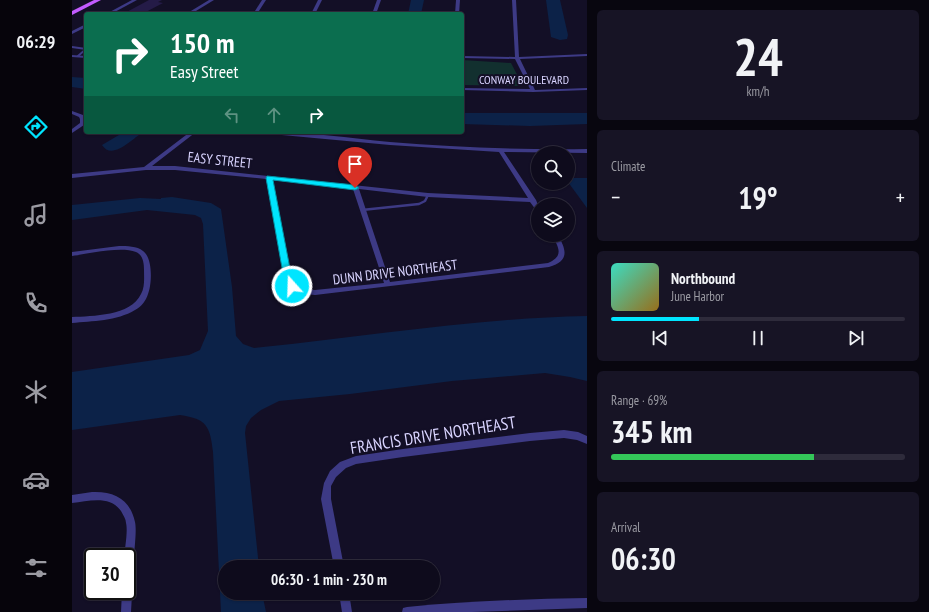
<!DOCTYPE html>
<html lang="en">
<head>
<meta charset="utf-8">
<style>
  :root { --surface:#0e0b1c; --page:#171425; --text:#f1f3f6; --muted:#9b9ba3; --line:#2e2b3b; --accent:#00e5ff }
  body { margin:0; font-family:"PT Sans Narrow",sans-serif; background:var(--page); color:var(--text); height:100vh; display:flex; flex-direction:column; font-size:15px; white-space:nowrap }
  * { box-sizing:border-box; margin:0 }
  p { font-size:13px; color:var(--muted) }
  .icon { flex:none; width:22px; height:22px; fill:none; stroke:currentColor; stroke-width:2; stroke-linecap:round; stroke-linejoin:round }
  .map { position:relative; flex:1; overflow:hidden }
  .panel { display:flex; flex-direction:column; gap:10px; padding:10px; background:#08060f; width:342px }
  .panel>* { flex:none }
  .top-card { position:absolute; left:12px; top:12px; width:380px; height:122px; border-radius:4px; box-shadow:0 1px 3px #0004,0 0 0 1px var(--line); background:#0b6e4f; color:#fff; overflow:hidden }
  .tools { position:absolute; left:459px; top:146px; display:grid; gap:8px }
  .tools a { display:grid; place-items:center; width:44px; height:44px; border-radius:50%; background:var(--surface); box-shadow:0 1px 3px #0004,0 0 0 1px var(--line); font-size:20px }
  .speed { position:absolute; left:12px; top:548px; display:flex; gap:8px; font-size:20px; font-weight:700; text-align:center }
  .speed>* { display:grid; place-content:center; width:52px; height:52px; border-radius:50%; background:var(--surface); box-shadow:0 1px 3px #0004,0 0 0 1px var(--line); line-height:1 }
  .speed .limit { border:2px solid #111; border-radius:6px; background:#fff; color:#111 }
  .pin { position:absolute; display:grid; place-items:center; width:34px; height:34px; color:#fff; margin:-41px -17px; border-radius:50% 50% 50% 0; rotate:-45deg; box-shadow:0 0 4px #0007 }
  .pin .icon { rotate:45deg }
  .me { position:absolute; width:44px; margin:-22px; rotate:340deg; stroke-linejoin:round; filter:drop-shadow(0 0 3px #0008) }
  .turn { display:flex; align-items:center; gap:14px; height:84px; padding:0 20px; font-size:18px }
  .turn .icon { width:52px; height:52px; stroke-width:2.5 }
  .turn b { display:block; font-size:28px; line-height:34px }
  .lanes { display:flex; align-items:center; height:38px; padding:0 20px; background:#0003; justify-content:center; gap:20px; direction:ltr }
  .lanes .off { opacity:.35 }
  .big { font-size:30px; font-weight:600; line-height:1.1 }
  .panel .widget { flex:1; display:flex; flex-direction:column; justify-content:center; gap:6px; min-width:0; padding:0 14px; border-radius:6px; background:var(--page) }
  .panel .dial { align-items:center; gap:0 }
  .dial b { font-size:52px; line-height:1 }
  .song { display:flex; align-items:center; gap:12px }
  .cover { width:48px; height:48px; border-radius:6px; background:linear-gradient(135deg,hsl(170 70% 55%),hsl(40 70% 35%)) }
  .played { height:4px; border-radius:2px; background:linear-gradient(90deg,var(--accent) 30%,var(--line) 30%) }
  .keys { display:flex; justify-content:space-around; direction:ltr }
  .heat { display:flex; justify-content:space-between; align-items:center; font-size:22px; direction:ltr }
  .charge { height:6px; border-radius:3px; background:linear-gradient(90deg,#34c759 69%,var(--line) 0) }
  .trip { position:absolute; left:146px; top:560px; width:222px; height:40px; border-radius:20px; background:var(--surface); box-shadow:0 1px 3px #0004,0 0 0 1px var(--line); font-weight:600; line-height:40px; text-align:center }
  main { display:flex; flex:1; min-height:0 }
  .tabs { display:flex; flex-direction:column; width:72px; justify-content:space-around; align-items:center; background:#06040b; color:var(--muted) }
  .tabs .icon { width:28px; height:28px }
  .tabs .selected { color:var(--accent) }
  .tabs b { font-size:18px; color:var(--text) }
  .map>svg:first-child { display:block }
</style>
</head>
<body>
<main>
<nav class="tabs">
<b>06:29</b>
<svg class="icon selected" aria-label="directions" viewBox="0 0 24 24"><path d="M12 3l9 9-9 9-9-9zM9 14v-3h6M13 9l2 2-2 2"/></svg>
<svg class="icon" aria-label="music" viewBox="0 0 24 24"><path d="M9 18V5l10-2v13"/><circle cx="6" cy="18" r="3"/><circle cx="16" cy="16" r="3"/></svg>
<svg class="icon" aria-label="phone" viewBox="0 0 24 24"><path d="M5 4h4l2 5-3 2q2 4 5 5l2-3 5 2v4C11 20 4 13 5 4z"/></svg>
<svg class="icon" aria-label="climate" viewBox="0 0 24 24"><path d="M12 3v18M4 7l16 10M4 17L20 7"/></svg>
<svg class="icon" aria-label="car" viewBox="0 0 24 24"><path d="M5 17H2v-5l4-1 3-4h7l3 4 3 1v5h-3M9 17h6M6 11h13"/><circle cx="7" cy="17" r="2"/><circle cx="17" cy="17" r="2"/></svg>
<svg class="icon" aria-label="filters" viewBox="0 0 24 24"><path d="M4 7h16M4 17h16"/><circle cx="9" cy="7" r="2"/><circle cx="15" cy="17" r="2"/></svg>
</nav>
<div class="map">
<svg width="515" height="612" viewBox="0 0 515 612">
  <rect width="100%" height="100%" fill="#130f26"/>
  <path fill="#12302f" d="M390,60L439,63L450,84L446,86L390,85Z"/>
  <g fill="#0c2248">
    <path d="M339,0H352L349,14H336Z"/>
    <path d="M474,0H488L496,35L495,39L488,40L479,37Z"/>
    <path d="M0,77L14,78V89L0,87Z"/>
    <path d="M390,113H515V124L458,126L390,124Z"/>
    <path d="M52,132H71C60,139 40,161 30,145Z"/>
    <path d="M496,178H515V208L496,182Z"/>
    <path d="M100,197L139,203L149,209L160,287L164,336L171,344L182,348L191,347C299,336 406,318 515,316V381L498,377L473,373L380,381L278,394L207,401L189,410L179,418L174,426L173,433L187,567H153V593H190L194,612H149L141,452C138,426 135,419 108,415L0,430V372L117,355L128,350L136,331L131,224L129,218L123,215L75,210L0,220V205L68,198L89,199V198Z"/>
  </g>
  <path fill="#241b47" d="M77,0H90L86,2L91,3L70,14H51Z"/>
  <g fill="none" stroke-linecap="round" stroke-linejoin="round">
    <path stroke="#3d3a85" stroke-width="2" d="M0,47L14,49L6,56"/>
    <path stroke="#3d3a85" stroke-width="2.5" d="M290,210L347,204L353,201L356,195"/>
    <g fill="#3d3a85" fill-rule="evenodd">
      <path d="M60,0H65L39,14H34Z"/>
      <path d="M137,0H142L119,14H114Z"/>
      <path d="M190,0H194L185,14H181Z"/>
      <path d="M246,0H250L243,14H239Z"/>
      <path d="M305,0H309L304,14H300Z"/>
      <path d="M384,0H388L387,14H383Z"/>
      <path d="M440,0H444L447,57L515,54V56L448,59L463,90L515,88V90L461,92L390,90V88L458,89L443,59L390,58V56L443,57Z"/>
      <path d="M14,24V27L0,34V31Z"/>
      <path d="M0,55L14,56V58L0,57Z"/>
      <path d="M0,111L11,115L14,119L12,125L0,133V129L8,123V119L7,117L0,114Z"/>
      <path d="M118,132H124L80,166H103L356,193L456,198L427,152L318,145L199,134L196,132C237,132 277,138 318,142C383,147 449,150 515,149V153L432,152L464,200L466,205V211L464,210L458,202L356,197L287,189L318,282L476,263C492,256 487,248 480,235H486C495,251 497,261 477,267L243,295C230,294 220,290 213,279L194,179L103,170H74L0,178V174L72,167ZM200,180L281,189L312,283L243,290L234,289L228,287L219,278Z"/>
      <path d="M47,246C55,246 65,246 71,251C81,258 80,284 76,294C74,301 69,307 63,310C45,321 20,321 0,323V317C20,316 59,316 69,294C73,287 72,278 72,270C72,263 71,255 64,252C48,246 16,254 0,256V252Z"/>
      <path d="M492,430L506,432L515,436V444L505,440L492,438L458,441L331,457L284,464L274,468L264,477L259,486V499L272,567H262L249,499L252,483L258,471L268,462L284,456L331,449L458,433Z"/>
      <path d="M20,492C42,491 58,499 63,522C65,531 62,550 62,559C61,577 60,594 59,612H49L50,591H55V557H52C53,548 56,531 54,523C54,519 51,515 49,511C38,495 17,501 0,503V495Z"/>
      <path d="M267,593H277L280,612H270Z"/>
      <path d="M515,598V608L400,612H330L331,608L335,607C395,601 455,599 515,598Z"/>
    </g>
    <path fill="#c25bff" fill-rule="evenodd" d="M22,0H29L0,15V11Z"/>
  </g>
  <path fill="#00e5ff" stroke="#0095a6" d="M195,176L283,185L287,188L283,190L201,180L220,279L225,286L220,289L217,288L212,279L194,178Z"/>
  <g text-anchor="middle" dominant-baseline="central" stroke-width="4" stroke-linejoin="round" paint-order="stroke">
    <g font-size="12" fill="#d9d4ff" stroke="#130f26">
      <text x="452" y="79">CONWAY BOULEVARD</text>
    </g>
    <g font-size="14" fill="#d9d4ff" stroke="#130f26">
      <text transform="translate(148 160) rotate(6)">EASY STREET</text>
      <text transform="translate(323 272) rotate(-7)">DUNN DRIVE NORTHEAST</text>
    </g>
    <g font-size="17" fill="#d9d4ff" stroke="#130f26">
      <text transform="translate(361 435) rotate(-9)">FRANCIS DRIVE NORTHEAST</text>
    </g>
  </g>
</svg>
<div class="tools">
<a><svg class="icon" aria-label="search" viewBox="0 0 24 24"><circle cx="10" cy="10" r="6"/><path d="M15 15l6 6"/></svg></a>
<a><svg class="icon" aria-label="layers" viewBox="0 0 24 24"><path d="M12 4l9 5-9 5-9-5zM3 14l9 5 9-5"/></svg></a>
</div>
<div class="speed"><div class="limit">30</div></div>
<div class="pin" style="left:283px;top:188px;background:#d93025"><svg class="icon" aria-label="arrive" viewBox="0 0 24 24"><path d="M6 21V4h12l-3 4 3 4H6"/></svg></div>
<svg class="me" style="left:220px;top:286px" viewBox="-20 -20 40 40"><circle r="17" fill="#00e5ff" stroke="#fff" stroke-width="3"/><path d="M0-11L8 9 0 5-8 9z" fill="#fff"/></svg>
<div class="trip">06:30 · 1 min · 230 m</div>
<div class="top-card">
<div class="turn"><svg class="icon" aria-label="right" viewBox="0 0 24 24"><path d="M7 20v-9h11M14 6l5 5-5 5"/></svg><div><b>150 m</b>Easy Street</div></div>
<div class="lanes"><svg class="icon off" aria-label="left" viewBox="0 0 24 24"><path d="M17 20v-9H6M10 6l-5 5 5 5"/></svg><svg class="icon off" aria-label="ahead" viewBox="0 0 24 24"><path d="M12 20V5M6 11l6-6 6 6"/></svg><svg class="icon" aria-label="right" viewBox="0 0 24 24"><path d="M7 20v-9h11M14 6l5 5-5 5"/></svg></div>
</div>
</div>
<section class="panel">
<div class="widget dial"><b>24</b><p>km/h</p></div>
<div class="widget"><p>Climate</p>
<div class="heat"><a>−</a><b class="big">19°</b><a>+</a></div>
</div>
<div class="widget">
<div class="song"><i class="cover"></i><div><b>Northbound</b><p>June Harbor</p></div></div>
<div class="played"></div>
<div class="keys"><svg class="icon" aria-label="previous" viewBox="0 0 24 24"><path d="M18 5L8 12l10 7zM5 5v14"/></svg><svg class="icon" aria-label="pause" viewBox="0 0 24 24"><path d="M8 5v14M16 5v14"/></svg><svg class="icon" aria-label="next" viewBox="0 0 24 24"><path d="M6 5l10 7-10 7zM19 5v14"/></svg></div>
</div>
<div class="widget"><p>Range · 69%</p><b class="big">345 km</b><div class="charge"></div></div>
<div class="widget"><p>Arrival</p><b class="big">06:30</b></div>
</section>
</main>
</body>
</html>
